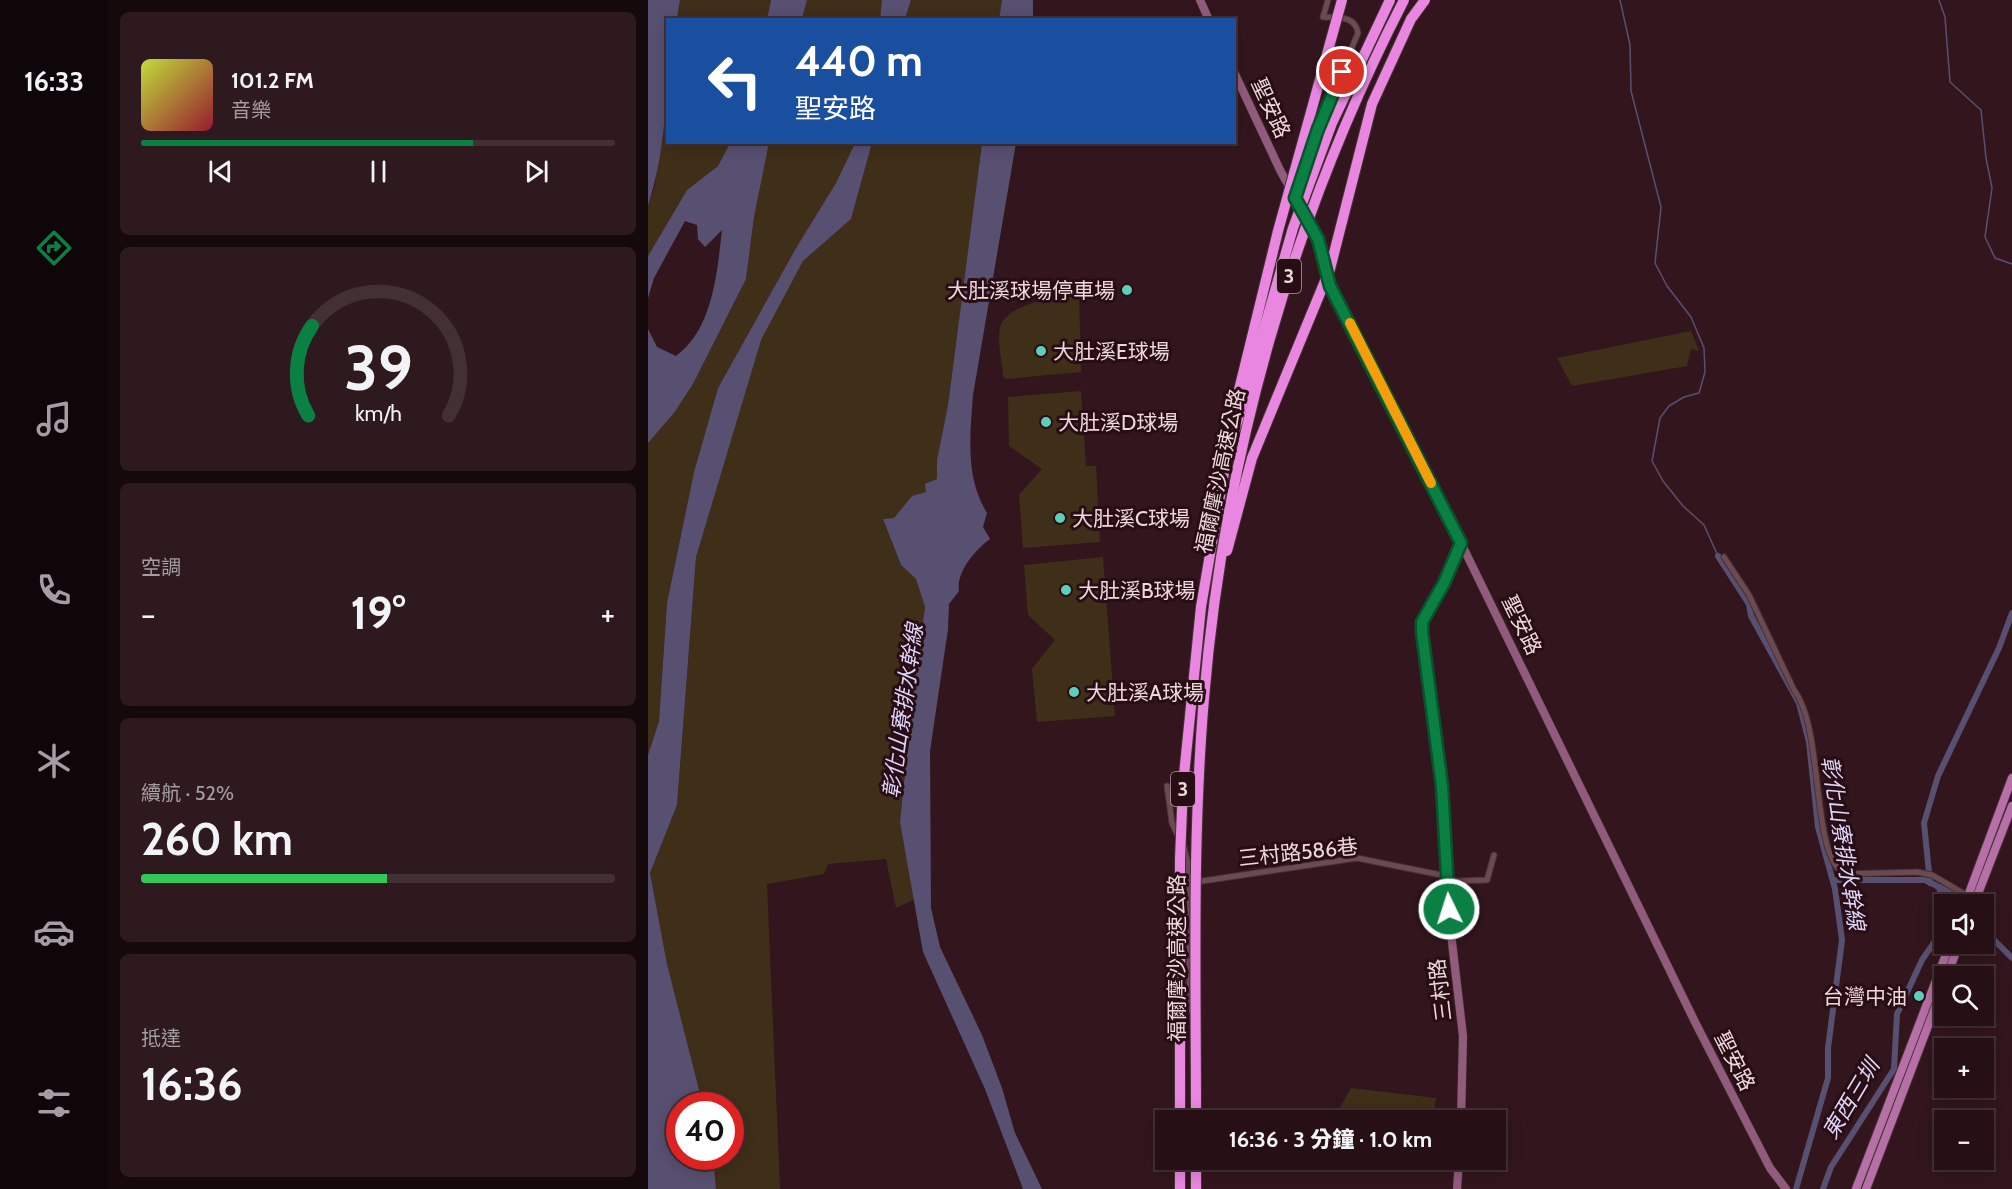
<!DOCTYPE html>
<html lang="zh-TW">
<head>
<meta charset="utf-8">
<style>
  :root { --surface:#261016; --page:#2e191f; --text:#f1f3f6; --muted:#a49da1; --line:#423035; --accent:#0b8043 }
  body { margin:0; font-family:Cabin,"Noto Sans TC",sans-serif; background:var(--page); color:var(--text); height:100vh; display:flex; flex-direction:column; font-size:22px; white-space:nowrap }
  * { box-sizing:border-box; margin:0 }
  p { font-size:20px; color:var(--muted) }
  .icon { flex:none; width:33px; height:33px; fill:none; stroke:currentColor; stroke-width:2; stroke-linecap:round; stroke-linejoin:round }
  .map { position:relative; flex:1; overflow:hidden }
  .panel { display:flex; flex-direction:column; gap:12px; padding:12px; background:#15090c; width:540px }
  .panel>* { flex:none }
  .banner { position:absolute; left:18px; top:18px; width:570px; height:126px; border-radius:0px; box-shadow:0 3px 15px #0003,0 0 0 2px var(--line); background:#1a4fa0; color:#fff; overflow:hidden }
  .fabs { position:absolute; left:1286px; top:894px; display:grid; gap:12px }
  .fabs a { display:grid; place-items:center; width:60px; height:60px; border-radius:0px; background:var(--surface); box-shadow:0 3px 15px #0003,0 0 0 2px var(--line); font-size:30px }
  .speed { position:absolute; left:18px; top:1092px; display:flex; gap:12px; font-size:30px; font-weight:700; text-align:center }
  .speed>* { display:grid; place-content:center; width:78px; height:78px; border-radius:50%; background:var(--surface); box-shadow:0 3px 15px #0003,0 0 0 2px var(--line); line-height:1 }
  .speed .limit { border:9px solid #d22; background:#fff; color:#111 }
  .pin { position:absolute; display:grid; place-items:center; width:51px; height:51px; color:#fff; margin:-26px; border:3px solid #fff; border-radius:50%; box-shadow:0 2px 6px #0007 }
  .me { position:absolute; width:66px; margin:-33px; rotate:356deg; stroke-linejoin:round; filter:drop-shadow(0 0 4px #0008) }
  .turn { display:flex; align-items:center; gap:21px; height:126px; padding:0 30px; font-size:27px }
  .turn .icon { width:78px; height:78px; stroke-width:2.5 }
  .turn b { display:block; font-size:42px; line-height:51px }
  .big { font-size:45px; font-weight:800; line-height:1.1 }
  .panel .widget { flex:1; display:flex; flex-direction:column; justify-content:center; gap:9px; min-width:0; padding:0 21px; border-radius:9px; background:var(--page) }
  .panel .dial { align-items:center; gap:0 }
  .dial svg { height:156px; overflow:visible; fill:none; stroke:var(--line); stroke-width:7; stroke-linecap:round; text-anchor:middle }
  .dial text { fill:var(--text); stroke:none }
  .song { display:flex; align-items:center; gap:18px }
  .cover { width:72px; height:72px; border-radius:9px; background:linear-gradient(135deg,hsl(70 70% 55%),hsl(350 70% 35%)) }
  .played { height:6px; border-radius:3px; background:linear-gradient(90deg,var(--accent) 70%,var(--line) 70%) }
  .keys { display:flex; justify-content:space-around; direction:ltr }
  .heat { display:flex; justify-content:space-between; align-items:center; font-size:33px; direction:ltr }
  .charge { height:9px; border-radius:4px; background:linear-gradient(90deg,#34c759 52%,var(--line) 0) }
  .trip { position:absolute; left:507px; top:1110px; width:351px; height:60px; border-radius:0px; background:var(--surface); box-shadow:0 3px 15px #0003,0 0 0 2px var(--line); font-weight:800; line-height:60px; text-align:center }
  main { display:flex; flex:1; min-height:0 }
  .tabs { display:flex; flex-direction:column; width:108px; justify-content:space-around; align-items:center; background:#0f0609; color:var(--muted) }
  .tabs .icon { width:42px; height:42px }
  .tabs .on { color:var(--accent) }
  .tabs b { font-size:27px; color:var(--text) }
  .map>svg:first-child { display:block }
</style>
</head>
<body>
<main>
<nav class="tabs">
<b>16:33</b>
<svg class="icon on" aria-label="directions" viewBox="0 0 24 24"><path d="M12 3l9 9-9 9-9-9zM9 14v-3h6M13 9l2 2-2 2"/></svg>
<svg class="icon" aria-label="music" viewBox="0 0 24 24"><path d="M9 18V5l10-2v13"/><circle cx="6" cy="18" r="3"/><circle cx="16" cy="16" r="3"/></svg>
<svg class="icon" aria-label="phone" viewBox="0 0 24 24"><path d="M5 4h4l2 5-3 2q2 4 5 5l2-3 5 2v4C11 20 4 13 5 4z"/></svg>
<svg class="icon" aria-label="climate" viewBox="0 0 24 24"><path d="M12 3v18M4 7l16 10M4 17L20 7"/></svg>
<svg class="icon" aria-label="car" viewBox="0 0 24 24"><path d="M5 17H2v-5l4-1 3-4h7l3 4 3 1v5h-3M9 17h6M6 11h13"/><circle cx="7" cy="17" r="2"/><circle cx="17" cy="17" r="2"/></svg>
<svg class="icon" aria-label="filters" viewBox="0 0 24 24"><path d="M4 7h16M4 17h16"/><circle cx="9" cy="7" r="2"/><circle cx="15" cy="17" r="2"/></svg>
</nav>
<section class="panel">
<div class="widget">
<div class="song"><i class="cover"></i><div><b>101.2 FM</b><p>音樂</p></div></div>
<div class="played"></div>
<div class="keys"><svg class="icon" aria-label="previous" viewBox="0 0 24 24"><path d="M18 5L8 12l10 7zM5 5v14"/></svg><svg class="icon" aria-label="pause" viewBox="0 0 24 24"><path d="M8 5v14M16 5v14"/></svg><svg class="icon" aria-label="next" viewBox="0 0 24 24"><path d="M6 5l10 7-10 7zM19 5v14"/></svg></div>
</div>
<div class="widget dial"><svg viewBox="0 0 100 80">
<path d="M14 69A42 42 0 1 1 86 69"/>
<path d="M14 69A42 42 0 0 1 16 23" stroke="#0b8043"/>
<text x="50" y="56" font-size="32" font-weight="700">39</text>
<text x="50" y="72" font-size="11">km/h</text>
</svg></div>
<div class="widget"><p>空調</p>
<div class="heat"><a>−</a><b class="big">19°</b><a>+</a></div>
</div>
<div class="widget"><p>續航 · 52%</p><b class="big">260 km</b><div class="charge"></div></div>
<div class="widget"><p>抵達</p><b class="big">16:36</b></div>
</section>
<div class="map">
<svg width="1364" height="1189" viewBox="0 0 1364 1189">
  <rect width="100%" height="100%" fill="#33161d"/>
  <g fill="#3f2f18">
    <path d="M32,0H123L119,19L29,20Z"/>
    <path d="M159,0H234L232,19L154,20Z"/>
    <path d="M263,0H354L351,19H257Z"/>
    <path d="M19,89L20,142L82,143L70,166L39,190L0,256V206L7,185Z"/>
    <path d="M121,143H207L188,183L148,248L70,388L46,472L19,603L11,721L0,755V443L26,413L45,384L98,279L106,217Z"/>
    <path d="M224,143H334L300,405L289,460V479L278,492L264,496L246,518L235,519L253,565L268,579L277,607L265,694L252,822L267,899L248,908L238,859L180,864L176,874L119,884L132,1189H68L65,1157L82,1156V1106L55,1105L19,964L2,873L29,805L48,557L112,340L155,261L203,219Z"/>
    <path d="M431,293L433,372L358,379L355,376C354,361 349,342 352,328C356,304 410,297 431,293Z"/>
    <path d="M1043,331L1051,351L1043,349L1039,366L924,386L909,358Z"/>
    <path d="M433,391L438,466H448L452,542L375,548L371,495L394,469L361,446L360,397Z"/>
    <path d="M455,557L467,716L389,722L384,669L407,640L380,615L376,565Z"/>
    <path d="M703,1088L788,1098L785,1117L691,1109Z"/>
  </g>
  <g fill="#585071">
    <path d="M0,0H32L29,19L20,20C20,81 19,147 0,206Z"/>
    <path d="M123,0H159L154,19H119Z"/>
    <path d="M234,0H263L257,19H232Z"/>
    <path d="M354,0H385V19H351Z"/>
    <path d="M82,143H121L106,217L98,279L45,384L26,413L0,443V329L9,347L28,356C65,329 69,273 74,230L57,247L50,239L49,225L37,221L6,278L0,298V256L39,190L70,166Z"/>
    <path d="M207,143H224L203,219L155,261L113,340L48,557L29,805L2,873L19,964L55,1105L32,1106V1156L65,1157L68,1189H0V755L11,721L19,603L46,472L70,388L148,248L188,183Z"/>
    <path d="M334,143H368L325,395C322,436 317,477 339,513L335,527L342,539C327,550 308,572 311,591L301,604L300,629L282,751L283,908L292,947L334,1035L354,1088L367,1133L394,1189H375L337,1089L275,952L252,822L265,694L277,607L268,579L253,565L235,519L246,518L264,496L278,492L277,484L289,479V460L300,405Z"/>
  </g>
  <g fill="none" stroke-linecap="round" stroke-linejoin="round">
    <g stroke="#585071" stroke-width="1.5">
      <path d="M972,0L982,45L983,91L1013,207L1007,263L1019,286L1043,317L1056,348L1057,372L1051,393L1036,397L1021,406L1012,418L1004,461L1015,481L1035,506L1056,525L1070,556"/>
      <path d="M1291,0L1297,17L1302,82L1333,110L1338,158L1344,188L1337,237L1347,258L1364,264"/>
    </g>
    <g stroke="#585071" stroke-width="6">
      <path d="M1070,556L1101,604L1103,616L1151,703L1161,742L1170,827L1187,889L1194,940L1180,1048V1078L1148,1189"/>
      <path d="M1185,880H1277L1303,893L1313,904"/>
      <path d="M1282,883L1276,823L1290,776L1351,648L1364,613"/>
      <path d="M1291,887L1296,907"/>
      <path d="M1335,929L1364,958"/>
      <path d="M1175,1189L1183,1167L1246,1069L1249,1014L1274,960L1296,928"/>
    </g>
    <defs>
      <g id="street">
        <path d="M647,198L670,129L710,33C707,15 690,18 675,17L680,0"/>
        <path d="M1076,557L1101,595L1146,690C1177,731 1162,853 1196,874L1269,872L1284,875L1320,896"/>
        <path d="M519,786L524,823L530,836"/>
        <path d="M536,847L540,864L542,1010"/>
        <path d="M541,883L709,858L798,876L808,881L839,880L846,855"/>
      </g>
      <g id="secondary">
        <path d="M552,0L561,20"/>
        <path d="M586,72L632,170L653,208"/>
        <path d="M660,218L674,250L682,286L813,543L1048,1024L1122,1168L1138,1189"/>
        <path d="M813,543L796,583L774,622V632L794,786L802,925L815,1036L813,1120"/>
        <path d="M809,1189L811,1160"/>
      </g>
      <g id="primary">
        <path d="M1317,904L1364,778"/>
        <path d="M1326,904L1364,806"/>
        <path d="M1299,976L1311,944"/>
        <path d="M1208,1189L1302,944"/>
        <path d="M1218,1189L1296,984"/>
      </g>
      <g id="highway">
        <path d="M548,1160V1189"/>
        <path d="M532,1189V1160"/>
      </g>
    </defs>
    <use href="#street" stroke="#473136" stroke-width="7"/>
    <use href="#secondary" stroke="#473136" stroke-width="9"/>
    <use href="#primary" stroke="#473136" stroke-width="10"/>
    <use href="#highway" stroke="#473136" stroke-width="12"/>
    <use href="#street" stroke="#6b4a51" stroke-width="5"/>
    <use href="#secondary" stroke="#915c7c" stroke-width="8"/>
    <use href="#primary" stroke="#b76fa7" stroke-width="8"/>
    <use href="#highway" stroke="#e987e0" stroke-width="10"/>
    <defs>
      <g id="highway-bridge">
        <path d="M591,390L630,231L694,0"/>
        <path d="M579,551L604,458L682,269L724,104L763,19L777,0"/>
        <path d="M532,1120V859L535,785L553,607L578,461L645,228L684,123L742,0"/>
        <path d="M548,1120C548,979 544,838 556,698C576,455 645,216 756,0"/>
      </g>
    </defs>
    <use href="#highway-bridge" stroke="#473136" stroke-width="12" stroke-linecap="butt"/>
    <use href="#highway-bridge" stroke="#e987e0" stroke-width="10"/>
  </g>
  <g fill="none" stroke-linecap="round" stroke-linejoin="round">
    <defs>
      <path id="route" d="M694,72L670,129L647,198L670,239L682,286L813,543L796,583L774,622V632L794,786L801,909"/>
    </defs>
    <use href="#route" stroke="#07532c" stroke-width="15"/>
    <use href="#route" stroke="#0b8043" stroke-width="10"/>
    <path stroke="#f59e0b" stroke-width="10" d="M702,323L783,483"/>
  </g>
  <g fill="#5dceb9" stroke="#280d14" stroke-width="2">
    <circle cx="479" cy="290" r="6"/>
    <circle cx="393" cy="351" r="6"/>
    <circle cx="398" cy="422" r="6"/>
    <circle cx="412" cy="518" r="6"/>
    <circle cx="418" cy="590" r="6"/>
    <circle cx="426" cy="692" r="6"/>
    <circle cx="1271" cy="996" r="6"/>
  </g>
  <g text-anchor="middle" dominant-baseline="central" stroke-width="6" stroke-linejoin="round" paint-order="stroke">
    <g fill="#280d14" stroke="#b19b9f" stroke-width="1.5">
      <rect x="629" y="259" width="24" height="34" rx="4.5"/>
      <rect x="523" y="772" width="24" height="34" rx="4.5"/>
    </g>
    <g font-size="20" font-weight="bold" fill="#ecd8db">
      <text x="641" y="276">3</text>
      <text x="535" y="789">3</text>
    </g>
    <g font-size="21" fill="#ecd8db" stroke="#280d14">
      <text transform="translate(623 108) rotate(65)">聖安路</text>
      <text transform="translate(572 471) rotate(-78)">福爾摩沙高速公路</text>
      <text transform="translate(874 625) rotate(64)">聖安路</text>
      <text transform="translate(650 852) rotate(-6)">三村路586巷</text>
      <text transform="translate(528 958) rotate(-90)">福爾摩沙高速公路</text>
      <text transform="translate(792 990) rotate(-97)">三村路</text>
      <text transform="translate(1087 1061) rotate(63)">聖安路</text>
    </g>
    <g font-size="21" fill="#ecd8db" stroke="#280d14" text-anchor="start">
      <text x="467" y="290" text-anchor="end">大肚溪球場停車場</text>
      <text x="405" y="351">大肚溪E球場</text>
      <text x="410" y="422">大肚溪D球場</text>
      <text x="424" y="518">大肚溪C球場</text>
      <text x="430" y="590">大肚溪B球場</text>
      <text x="438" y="692">大肚溪A球場</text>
      <text x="1259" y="996" text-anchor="end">台灣中油</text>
    </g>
    <g font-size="22" font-style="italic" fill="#ded6fa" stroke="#280d14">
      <text transform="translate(255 711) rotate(-82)">彰化山寮排水幹線</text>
      <text transform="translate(1195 843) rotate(81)">彰化山寮排水幹線</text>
      <text transform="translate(1203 1099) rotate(-59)">東西三圳</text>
    </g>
  </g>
</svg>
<div class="fabs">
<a><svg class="icon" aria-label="sound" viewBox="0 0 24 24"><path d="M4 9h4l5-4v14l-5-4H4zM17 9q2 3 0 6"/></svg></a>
<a><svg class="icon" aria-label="search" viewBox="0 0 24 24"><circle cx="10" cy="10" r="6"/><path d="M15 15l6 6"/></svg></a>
<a>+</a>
<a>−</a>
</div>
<div class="speed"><div class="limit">40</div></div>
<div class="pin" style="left:694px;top:72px;background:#d93025"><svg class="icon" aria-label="arrive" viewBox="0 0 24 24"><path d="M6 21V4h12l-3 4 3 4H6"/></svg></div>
<svg class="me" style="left:801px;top:909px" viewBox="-20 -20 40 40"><circle r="17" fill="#0b8043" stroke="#fff" stroke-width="3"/><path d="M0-11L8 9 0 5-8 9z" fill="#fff"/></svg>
<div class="trip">16:36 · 3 分鐘 · 1.0 km</div>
<div class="banner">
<div class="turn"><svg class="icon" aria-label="left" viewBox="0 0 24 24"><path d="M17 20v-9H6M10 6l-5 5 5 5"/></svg><div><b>440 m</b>聖安路</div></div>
</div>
</div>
</main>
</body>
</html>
